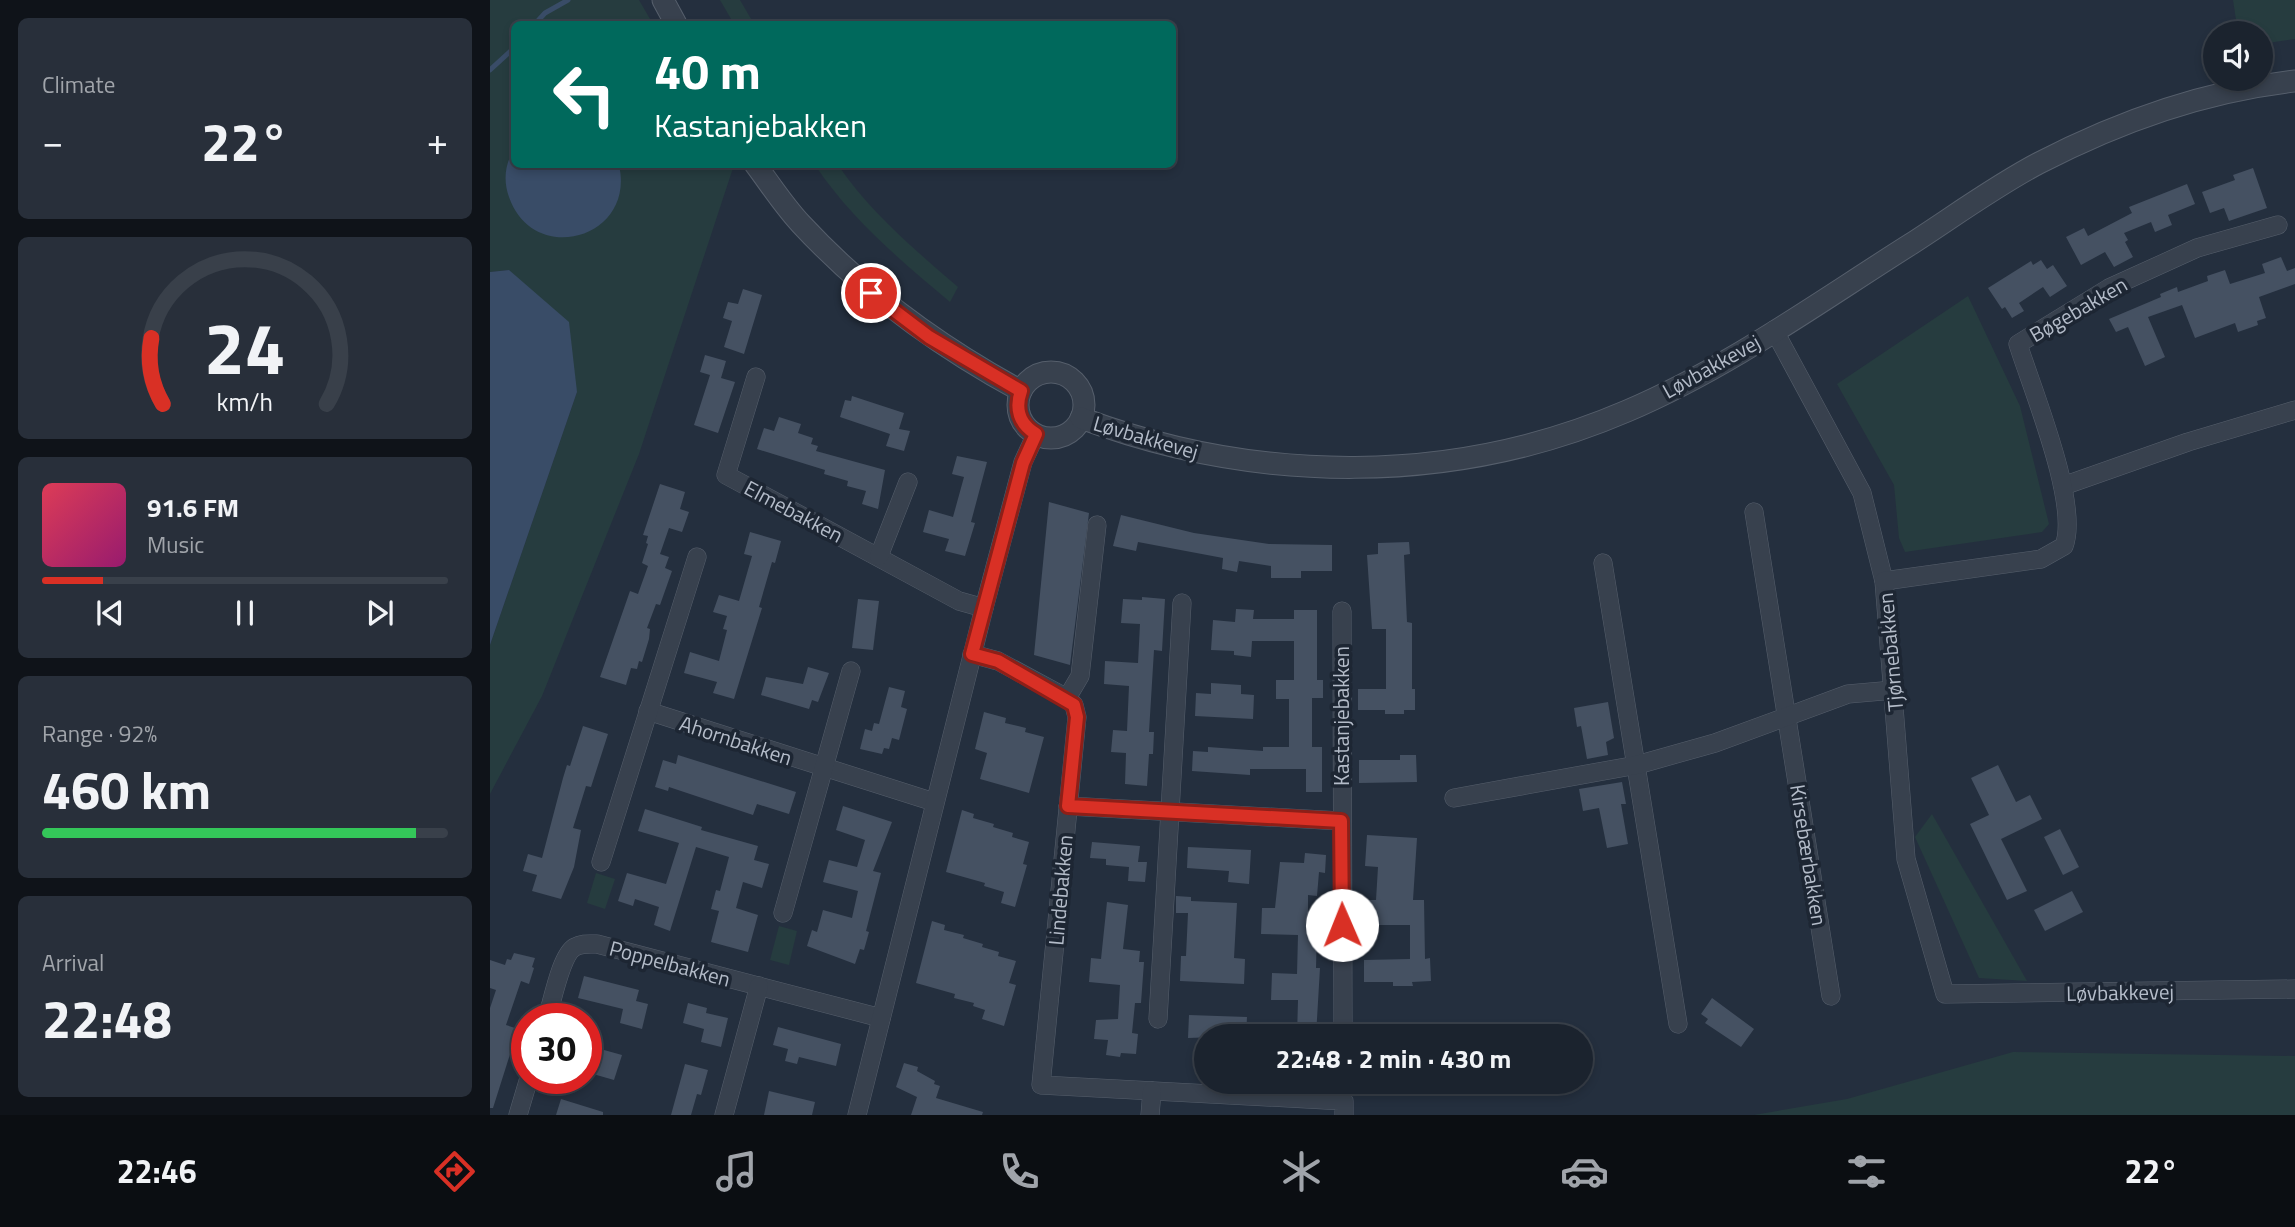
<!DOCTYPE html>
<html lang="en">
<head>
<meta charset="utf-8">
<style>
  :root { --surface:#1b232e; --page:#282f3a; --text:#f1f3f6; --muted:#a0a4aa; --line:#39404a; --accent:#d93025 }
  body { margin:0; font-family:"Titillium Web",sans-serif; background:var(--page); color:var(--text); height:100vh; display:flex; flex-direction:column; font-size:26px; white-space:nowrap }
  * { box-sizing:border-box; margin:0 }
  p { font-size:23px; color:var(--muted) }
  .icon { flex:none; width:38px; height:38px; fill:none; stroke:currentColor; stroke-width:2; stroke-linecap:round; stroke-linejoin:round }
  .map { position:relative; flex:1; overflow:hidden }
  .drawer { display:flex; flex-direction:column; gap:18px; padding:18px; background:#0f1319; width:490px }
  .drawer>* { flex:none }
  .guide { position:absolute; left:21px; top:21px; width:665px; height:147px; border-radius:10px; box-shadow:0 4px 10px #0003,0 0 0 2px var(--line); background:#00695c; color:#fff; overflow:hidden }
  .tools { position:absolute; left:1713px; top:21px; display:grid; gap:14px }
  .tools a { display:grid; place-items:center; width:70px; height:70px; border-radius:50%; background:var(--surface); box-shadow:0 4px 10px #0003,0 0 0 2px var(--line); font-size:35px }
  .speed { position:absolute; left:21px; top:1003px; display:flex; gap:14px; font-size:35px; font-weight:700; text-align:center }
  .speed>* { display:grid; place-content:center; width:91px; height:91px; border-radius:50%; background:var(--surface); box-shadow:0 4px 10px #0003,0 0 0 2px var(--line); line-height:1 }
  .speed .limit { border:10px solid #d22; background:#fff; color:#111 }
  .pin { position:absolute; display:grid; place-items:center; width:60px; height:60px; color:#fff; margin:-30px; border:4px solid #fff; border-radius:50%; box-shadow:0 2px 7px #0007 }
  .me { position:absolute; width:77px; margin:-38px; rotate:359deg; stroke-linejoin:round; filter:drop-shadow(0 0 5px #0008) }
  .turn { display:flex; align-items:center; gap:24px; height:147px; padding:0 28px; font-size:32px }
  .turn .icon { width:91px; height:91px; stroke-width:2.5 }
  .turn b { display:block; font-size:49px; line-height:60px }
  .big { font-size:52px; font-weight:700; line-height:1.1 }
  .drawer .widget { flex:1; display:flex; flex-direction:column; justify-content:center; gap:10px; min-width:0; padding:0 24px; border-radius:10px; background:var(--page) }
  .drawer .dial { align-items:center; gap:0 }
  .dial svg { height:182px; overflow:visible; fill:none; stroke:var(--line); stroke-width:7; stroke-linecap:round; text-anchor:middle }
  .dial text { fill:var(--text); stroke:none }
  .song { display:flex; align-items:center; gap:21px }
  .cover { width:84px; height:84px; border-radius:10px; background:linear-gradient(135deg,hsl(350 70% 55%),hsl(320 70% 35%)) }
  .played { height:7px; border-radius:4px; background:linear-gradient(90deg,var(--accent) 15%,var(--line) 15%) }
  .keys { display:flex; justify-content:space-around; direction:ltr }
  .heat { display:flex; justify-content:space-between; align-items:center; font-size:38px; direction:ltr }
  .charge { height:10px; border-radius:5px; background:linear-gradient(90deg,#34c759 92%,var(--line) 0) }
  .trip { position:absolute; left:704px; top:1024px; width:399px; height:70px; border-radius:35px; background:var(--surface); box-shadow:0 4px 10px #0003,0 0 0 2px var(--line); font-weight:700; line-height:70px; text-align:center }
  .dock { display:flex; height:112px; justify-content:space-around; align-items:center; background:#0b0e12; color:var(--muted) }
  .dock .icon { width:49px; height:49px }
  .dock .active { color:var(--accent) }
  .dock b { font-size:32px; color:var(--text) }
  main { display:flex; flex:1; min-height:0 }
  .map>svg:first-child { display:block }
</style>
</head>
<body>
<main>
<section class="drawer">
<div class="widget"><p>Climate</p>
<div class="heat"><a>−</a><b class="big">22°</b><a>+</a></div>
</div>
<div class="widget dial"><svg viewBox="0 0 100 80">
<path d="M14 69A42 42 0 1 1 86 69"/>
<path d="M14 69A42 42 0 0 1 9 40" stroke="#d93025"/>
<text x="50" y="56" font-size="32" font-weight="700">24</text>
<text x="50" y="72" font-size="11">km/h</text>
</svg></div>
<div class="widget">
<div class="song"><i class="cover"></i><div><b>91.6 FM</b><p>Music</p></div></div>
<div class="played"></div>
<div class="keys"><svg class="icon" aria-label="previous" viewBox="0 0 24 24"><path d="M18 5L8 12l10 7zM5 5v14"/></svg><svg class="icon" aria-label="pause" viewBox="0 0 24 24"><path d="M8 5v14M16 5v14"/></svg><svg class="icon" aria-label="next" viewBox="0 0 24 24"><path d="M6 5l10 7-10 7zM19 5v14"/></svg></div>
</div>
<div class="widget"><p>Range · 92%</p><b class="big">460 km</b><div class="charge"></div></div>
<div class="widget"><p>Arrival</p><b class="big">22:48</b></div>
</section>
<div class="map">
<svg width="1805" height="1115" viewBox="0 0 1805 1115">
  <rect width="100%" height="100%" fill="#242f3e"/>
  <g fill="#263c3f">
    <path d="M0,0H149L163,24H24V164L244,165L149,454L52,696L0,794V645L87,392L19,270L0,272Z"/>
    <path d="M230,0H250L264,24H244Z"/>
    <path d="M1743,0H1805V39L1771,44V33H1748Z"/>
    <path d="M325,165H348C380,212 425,250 468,287L460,302C410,260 361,219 325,165Z"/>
    <path d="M1478,296L1530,406L1559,524L1552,532L1415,552L1409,538L1404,485L1347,384Z"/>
    <path d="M1442,814L1537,981L1489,978L1425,837Z"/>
    <path d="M106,873L125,879L115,909L97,903Z"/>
    <path d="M289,926L307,931L299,965L280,960Z"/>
    <path d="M1523,1052L1805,1056V1115H1264L1357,1099Z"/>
  </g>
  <g fill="#394c67">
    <path d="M24,150V164L129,165C146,239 43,267 19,197C13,181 15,163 24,150Z"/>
    <path d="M19,270L79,322L87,392L0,645V272Z"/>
  </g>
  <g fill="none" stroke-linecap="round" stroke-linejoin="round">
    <g stroke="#394c67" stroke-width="5">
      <path d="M45,24L55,13L78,0"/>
      <path d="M0,70L24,48"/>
    </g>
  </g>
  <g fill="#455162">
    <path d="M1763,168L1777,208L1739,221L1734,208L1720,213L1712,192L1745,180L1743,175Z"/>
    <path d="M1697,184L1705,204L1678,215L1682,225L1665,232L1661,222L1634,233L1638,240L1635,242L1643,257L1624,267L1615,252L1591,265L1576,237L1594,228L1598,236L1642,213L1639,207Z"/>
    <path d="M1791,257L1797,271L1805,268V284L1769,297L1776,318L1767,321L1768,325L1748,332L1745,323L1705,338L1692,305L1658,317L1675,357L1655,366L1638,327L1626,332L1619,319L1671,297L1670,294L1687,287L1688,292L1718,281L1717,276L1735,270L1740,284L1775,273L1772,264Z"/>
    <path d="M1551,260L1557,269L1563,265L1577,286L1560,297L1553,287L1529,303L1534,311L1522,318L1515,307L1512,309L1498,288L1541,261L1543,265Z"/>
    <path d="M253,289L272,295L254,354L234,347L242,321L233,318L238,302L248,304Z"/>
    <path d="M215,355L236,361L231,378L245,382L228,433L204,425L220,375L210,372Z"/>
    <path d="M362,396L414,413L409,429L420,431L414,451L396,446L400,434L350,417L355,400L361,401Z"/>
    <path d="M289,417L311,424L308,433L323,438L321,444L328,446L326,451L395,470L388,509L372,504L376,491L357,486L358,481L334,474L335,470L267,449L274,428L284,431Z"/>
    <path d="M467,456L497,462L481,522L485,523L475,556L455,551L459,539L433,532L439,510L463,517L474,477L462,474Z"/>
    <path d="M170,484L195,492L190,509L199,512L192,532L179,528L170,554L179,557L175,568L182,571L170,605L166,604L157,628L160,629L159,639L152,662L149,661L147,669L141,668L136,685L110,677L140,591L148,594L158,566L152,563L158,544L156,543L158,536L153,535Z"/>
    <path d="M559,502L599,513L580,665L544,655Z"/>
    <path d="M631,515L704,533L779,544L842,545V571H811V578H781V566L749,561L747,572L732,569L733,558L648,542L646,551L623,546Z"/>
    <path d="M260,532L291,541L285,563L282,562L269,607L272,608L244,699L223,693L227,682L194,673L200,652L229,661L237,630L233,629L237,616L223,612L229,595L249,601L262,556L254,554Z"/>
    <path d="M919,542L920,554L914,555L917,622L922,623V689H925V710H914V714H895V710H868V689H896V629H882L877,555L888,554V543Z"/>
    <path d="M652,597L675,599L672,651L664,650L659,732H664L663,754H659L657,786L635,784L636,753L621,752L623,730L637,731L639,686L614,684L615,661L648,663L650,624L631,623L633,599L652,600Z"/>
    <path d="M368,599L389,601L383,650L362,648Z"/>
    <path d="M746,609L764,610L763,619H804V610H827V680H833V698H822V747H832V792H816V769H760V775L702,771L703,751L718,752V747L773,751V747H799V699H786V680H804V641H762L761,657L744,655V651L721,650L723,620L745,622Z"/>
    <path d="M318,667L339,673L328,702L322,700L319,709L271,695L276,677L313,684Z"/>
    <path d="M721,683L751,685V694L764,695L763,719L705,716L706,693L721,694Z"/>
    <path d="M399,687L415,691L411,707L417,709L409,740L402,738L399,749L394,748L392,754L370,749L375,729L382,731L384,723L389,724Z"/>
    <path d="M1118,702L1124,738L1116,742L1118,755L1097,759L1091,726L1087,727L1084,708Z"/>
    <path d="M494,712L516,718L515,723L536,728L535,732L554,737L539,793L490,779L497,753L485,749Z"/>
    <path d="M93,726L118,734L101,787L96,786L83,828L91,830L84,867L71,899L42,891L47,875L33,871L38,854L52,858L73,778L77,765L80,766Z"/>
    <path d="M188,755L306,792L299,814L267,804L263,815L179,787L178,791L165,787L173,760L186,764Z"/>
    <path d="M910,755H926L927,782L869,783V760H910Z"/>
    <path d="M1508,765L1526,802L1540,795L1552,819L1511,839L1537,891L1517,900L1480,824L1499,815L1481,778Z"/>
    <path d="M1132,782L1136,804H1131L1138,844L1117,848L1109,808L1093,811L1089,789Z"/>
    <path d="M353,806L402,822L383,871L391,873L376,931L379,932L374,950L370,949L365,964L317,946L322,930L327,932L333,910L362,918L368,891L333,882L339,860L367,867L375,840L346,830Z"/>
    <path d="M155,809L212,827L211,830L268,846L264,860L279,864L272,888L253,882L246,908L268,915L258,952L221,942L229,911L221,909L226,890L230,891L239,857L206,847L180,931L164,925L169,907L145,899L143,906L128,901L137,873L176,884L189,843L148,831Z"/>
    <path d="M472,810L484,814L483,818L504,824L503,827L523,833L522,837L539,842L533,864L537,865L525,907L511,903L514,892L494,886L495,883L456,872Z"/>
    <path d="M1570,829L1589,867L1573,875L1554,837Z"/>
    <path d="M877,835L927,838L923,900H934L935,959L940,958L941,981L922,982L923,986H903V982H874V960L920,959V925H873L872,900H886L888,867L875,866Z"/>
    <path d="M602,842L650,846L648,862H657L655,882L638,881L639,867L616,865V859L600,858Z"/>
    <path d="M698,847L761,850L759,884L738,882L739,871L697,868Z"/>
    <path d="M815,853L836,855L835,873L829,872L827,896L818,895V928H827L826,968H830L826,1036H807L808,1000H781L782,973L807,974L808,935L771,934L772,908H785L790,862L814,863Z"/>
    <path d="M1582,891L1593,912L1555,931L1544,910Z"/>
    <path d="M686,896L701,897V901L747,903L744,958L755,959L754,984L690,981L691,956H696L698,913H686Z"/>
    <path d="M617,902L638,905L633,949L650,951L649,962H654L651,1003H645L642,1033L648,1034L646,1054L631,1053L630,1057L616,1055L618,1040L604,1039L606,1020L628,1019L630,985L599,982L601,958L611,959Z"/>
    <path d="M442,921L455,925L454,930L474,935L473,938L493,944L492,947L509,952L508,956L526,961L519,983L526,985L514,1026L492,1019L495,1010L483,1006L484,1003L464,998L465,994L426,983Z"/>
    <path d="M24,953L45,958L42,967L44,968L39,984L31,981L16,1025L28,1029L3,1108H0V1008L6,990L0,988V960L15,965L17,959L21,960Z"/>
    <path d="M94,976L149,990L146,1001L158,1004L152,1029L130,1023L133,1009L88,998Z"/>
    <path d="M1222,998L1264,1029L1251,1047L1215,1023L1218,1019L1211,1014Z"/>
    <path d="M198,1003L217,1008L216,1013L238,1018L231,1047L211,1042L214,1029L193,1023Z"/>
    <path d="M699,1015L757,1017L756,1036L698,1038Z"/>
    <path d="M913,1023L939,1024L938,1036H913Z"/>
    <path d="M288,1027L351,1044L346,1066L309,1057L307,1064L295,1061L298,1049L283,1045Z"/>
    <path d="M96,1045L132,1055L124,1080L96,1072Z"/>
    <path d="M414,1063L428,1067L427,1071L445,1081L444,1084L450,1086L446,1098L493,1112L492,1115H421L427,1097L406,1087Z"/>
    <path d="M195,1064L218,1070L211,1095L207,1094L201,1115H181Z"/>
    <path d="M279,1091L325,1102L322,1115H274Z"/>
    <path d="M71,1099L113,1112V1115H66Z"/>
  </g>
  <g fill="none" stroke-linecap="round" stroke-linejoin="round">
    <defs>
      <g id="minor">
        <path d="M1284,330L1372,493L1394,581L1416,859L1455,994L1805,989"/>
        <path d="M266,377L236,475L469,601L494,608"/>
        <path d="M1573,486L1698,442L1805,410"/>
        <path d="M1264,512L1341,996"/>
        <path d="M389,556L418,482"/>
        <path d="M1113,563L1188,1024"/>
        <path d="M1394,581L1551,559L1574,546C1590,504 1542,389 1528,344L1619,288L1707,248L1788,225"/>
        <path d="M852,611L853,1030"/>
        <path d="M482,654L508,661L577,698L584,705L587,717L551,1085L854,1101V1115"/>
        <path d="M577,698L590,676L607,525"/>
        <path d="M158,711L444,802"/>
        <path d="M964,798L1147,765L1225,743L1358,694L1404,690"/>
        <path d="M578,806L851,821"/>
        <path d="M111,862L207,557"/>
        <path d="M293,913L361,671"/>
        <path d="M57,1018C62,1003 71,954 85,947C92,943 99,944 107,944L391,1018"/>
        <path d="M668,1019L692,603"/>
        <path d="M28,1115L39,1078"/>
        <path d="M234,1115L269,986"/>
        <path d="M367,1115L494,608L533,462L546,434"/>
        <path d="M660,1115L662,1091"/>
      </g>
      <g id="tertiary">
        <path d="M173,0L186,24"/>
        <path d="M265,164C280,184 294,206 311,224C375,293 448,346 531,391"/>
        <circle cx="561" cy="405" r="33"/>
        <path d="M591,418C767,484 963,486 1137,411C1238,368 1329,302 1421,244C1463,217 1505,186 1549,163C1630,121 1714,91 1805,81"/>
      </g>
    </defs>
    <use href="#minor" stroke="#565f6c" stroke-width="19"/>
    <use href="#tertiary" stroke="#565f6c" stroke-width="23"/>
    <use href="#minor" stroke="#38414e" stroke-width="18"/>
    <use href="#tertiary" stroke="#38414e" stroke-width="21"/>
  </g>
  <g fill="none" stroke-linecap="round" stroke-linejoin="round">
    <defs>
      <path id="route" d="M381,293L439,337L531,391C525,408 529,424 546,434L533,463L482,654L508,661L584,705L587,717L578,806L851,821L852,925"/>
    </defs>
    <use href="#route" stroke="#8d1f18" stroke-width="18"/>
    <use href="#route" stroke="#d93025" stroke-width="12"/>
  </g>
  <g text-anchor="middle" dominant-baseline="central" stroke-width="7" stroke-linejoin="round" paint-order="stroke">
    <g font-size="21" fill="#b4bcc9" stroke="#1d2633">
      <text transform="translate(1588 309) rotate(-30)">Bøgebakken</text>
      <text transform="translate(1221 366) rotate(-29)">Løvbakkevej</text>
      <text transform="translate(656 437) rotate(16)">Løvbakkevej</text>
      <text transform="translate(304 511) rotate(28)">Elmebakken</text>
      <text transform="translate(1400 652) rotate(-95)">Tjørnebakken</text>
      <text transform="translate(851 716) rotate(-90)">Kastanjebakken</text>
      <text transform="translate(246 740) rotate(18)">Ahornbakken</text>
      <text transform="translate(1319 855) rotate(81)">Kirsebærbakken</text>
      <text transform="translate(570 890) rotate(-85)">Lindebakken</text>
      <text transform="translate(180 963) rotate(15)">Poppelbakken</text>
      <text transform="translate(1630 992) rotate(-1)">Løvbakkevej</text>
    </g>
  </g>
</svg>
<div class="tools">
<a><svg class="icon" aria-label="sound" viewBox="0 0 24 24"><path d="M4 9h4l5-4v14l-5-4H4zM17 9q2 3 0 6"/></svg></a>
</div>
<div class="speed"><div class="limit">30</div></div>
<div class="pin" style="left:381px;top:293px;background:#d93025"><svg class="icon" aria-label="arrive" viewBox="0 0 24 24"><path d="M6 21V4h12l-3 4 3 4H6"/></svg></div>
<svg class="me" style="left:852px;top:925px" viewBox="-20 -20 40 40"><circle r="19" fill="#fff"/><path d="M0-13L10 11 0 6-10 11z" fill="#d93025"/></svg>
<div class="trip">22:48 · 2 min · 430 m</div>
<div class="guide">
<div class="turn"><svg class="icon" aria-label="left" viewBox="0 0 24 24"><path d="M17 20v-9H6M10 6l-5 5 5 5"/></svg><div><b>40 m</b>Kastanjebakken</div></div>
</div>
</div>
</main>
<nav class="dock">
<b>22:46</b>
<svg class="icon active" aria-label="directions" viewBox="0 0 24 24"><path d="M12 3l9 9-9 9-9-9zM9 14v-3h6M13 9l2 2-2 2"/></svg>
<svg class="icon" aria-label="music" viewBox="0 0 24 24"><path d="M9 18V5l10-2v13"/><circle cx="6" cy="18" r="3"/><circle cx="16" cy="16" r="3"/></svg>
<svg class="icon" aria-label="phone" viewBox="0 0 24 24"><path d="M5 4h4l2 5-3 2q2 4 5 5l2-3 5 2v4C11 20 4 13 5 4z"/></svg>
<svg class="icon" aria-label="climate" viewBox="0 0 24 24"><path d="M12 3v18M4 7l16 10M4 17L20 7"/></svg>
<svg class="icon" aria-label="car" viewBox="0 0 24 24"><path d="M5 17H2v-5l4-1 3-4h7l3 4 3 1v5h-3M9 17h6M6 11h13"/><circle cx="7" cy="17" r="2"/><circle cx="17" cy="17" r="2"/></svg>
<svg class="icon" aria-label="filters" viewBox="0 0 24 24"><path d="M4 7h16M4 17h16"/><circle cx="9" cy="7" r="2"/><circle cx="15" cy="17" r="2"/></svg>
<b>22°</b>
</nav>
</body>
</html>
